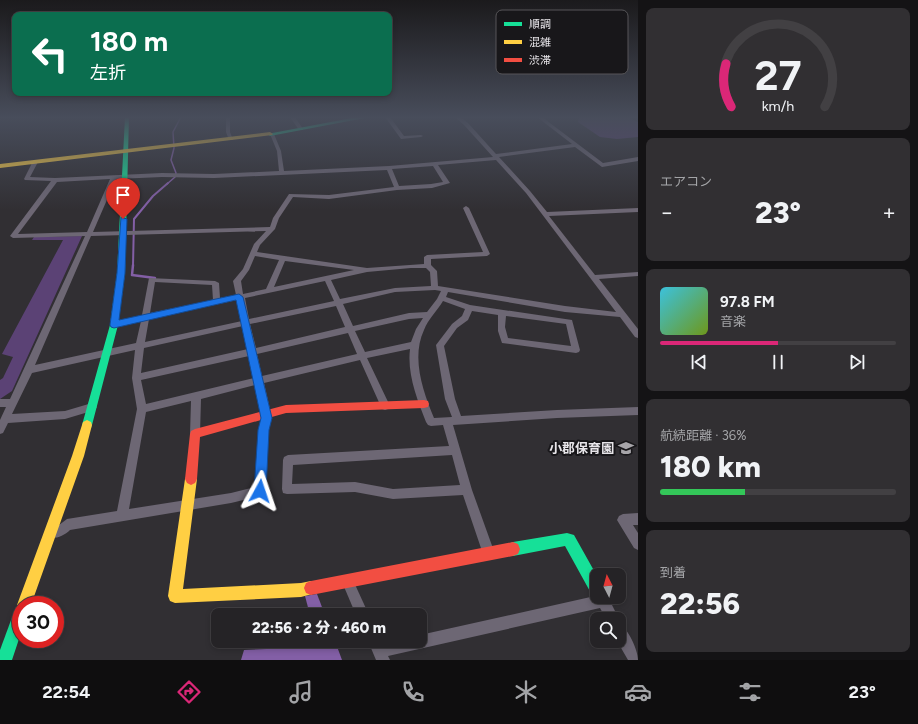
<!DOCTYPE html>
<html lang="ja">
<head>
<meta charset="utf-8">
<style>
  :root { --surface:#252326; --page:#312f32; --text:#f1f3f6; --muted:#a3a4a7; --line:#424043; --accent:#db2777 }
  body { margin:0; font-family:Figtree,"Noto Sans JP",sans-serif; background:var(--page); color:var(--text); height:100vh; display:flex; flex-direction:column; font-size:15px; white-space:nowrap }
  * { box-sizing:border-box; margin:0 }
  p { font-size:13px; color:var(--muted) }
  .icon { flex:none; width:22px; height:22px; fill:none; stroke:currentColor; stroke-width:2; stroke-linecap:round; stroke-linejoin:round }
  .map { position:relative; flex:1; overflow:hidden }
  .drawer { display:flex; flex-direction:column; gap:8px; padding:8px; background:#141315; width:280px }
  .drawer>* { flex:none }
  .guide { position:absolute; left:12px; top:12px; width:380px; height:84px; border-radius:8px; box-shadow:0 2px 6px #0003,0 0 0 1px var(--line); background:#0b6e4f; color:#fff; overflow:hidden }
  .needle { width:26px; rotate:354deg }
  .tools { position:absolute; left:590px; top:568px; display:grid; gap:8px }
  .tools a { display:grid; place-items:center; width:36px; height:36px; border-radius:8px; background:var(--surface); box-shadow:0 2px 6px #0003,0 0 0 1px var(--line); font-size:20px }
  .speed { position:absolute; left:12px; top:596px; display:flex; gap:8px; font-size:20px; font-weight:700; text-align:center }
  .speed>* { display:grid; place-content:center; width:52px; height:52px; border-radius:50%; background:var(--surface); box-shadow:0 2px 6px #0003,0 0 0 1px var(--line); line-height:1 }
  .speed .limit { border:6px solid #d22; background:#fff; color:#111 }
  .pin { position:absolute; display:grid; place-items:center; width:34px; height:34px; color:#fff; margin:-41px -17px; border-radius:50% 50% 50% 0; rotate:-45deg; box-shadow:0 0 4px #0007 }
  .pin .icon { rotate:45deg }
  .me { position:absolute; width:44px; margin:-22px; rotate:5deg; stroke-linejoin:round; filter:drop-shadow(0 0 3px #0008) }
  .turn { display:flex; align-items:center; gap:14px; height:84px; padding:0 12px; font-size:18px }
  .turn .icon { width:52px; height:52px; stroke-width:2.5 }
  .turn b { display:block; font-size:28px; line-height:34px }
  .big { font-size:30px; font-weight:800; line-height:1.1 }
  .drawer .tile { flex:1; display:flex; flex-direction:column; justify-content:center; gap:6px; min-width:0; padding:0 14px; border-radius:8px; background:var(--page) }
  .drawer .dial { align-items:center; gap:0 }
  .dial svg { height:104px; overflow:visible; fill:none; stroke:var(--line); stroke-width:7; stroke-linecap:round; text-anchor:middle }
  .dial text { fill:var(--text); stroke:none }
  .song { display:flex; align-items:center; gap:12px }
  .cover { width:48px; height:48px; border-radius:6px; background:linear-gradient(135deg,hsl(190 70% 55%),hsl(80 70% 35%)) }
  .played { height:4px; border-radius:2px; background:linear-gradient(90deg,var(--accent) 50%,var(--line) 50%) }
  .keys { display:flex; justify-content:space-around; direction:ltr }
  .heat { display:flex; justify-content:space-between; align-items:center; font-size:22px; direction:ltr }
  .charge { height:6px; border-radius:3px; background:linear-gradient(90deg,#34c759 36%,var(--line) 0) }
  .trip { position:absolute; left:211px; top:608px; width:216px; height:40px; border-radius:8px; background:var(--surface); box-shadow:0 2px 6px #0003,0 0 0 1px var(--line); font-weight:800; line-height:40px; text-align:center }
  .dock { display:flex; height:64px; justify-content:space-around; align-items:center; background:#0f0e0f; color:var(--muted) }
  .dock .icon { width:28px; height:28px }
  .dock .active { color:var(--accent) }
  .dock b { font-size:18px; color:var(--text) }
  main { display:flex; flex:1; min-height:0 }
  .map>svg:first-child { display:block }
</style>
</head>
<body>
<main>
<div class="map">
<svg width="638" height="660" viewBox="0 0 638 660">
  <rect width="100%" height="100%" fill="#312f33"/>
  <g fill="#5b4275">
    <path d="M579,117H627L638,122V137L617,139L600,137L578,122Z"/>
    <path d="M82,236L12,391L0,399V380L3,378L13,357L2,354L63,240H32L34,237Z"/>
  </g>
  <g fill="#835fa6">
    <path d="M317,594L325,615H310L305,596Z"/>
    <path d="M315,641H335L342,660H241L244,650L316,647Z"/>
  </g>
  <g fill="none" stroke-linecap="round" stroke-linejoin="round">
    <path stroke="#835fa6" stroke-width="1.5" d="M167,184L175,177L176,173L171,160L174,148L173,132L181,117"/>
    <path stroke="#835fa6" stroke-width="2" d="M133,266L134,219L153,196L168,183"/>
    <path stroke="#835fa6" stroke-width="2.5" d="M133,265L132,275L155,278"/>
    <g fill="#6d6774" fill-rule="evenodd">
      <path d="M226,117H230V132L233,140H229L226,132Z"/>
      <path d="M290,117H295L303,129V130H299Z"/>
      <path d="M385,117H390L404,136L421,135L423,136L421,137L401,139Z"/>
      <path d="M455,117H460L468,123L496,154L572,144L537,117H542L603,163L638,157V161L602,167L575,147L499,157L530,191L547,212L638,208V212L549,216L595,275L638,272V276L599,279L638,329V338L635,337L620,317L565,312L448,292L446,297L470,305L572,320L580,350L579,352L576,353L502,343L498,331V315L472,311L468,320L457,328L444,346L455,399L461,416L557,410L638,407V415L557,418L453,425L472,490L495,554L493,558L489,560L485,558L483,554L463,495L393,499L355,492L287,494L283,493L282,489L283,460L284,457L288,455L449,446L443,425L431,426L428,425L426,422C417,399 407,374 410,349L367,358L390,406L388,409L385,410L382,409L360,360L264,383L272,418L269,429L265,491L264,495L231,503L70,530C64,536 54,540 47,537L45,533L47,529L59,525L67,519L117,511L137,409L132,378L135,350L32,373L12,414L65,411L92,403L95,404L97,407L95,410L65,419L8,423L3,433L0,434V420L6,407H0V399H10L85,236L13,238L10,236L51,181L25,180L24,179L33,161L38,162L30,177L55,178L162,173L214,174L279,171L277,151L270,134L272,133L274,134L281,151L284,171L389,166L493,157L464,125ZM496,160L526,193L616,312L565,306L438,286L437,271L431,265V259L487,256L490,254L469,208L466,206L463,208L483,252L427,255L424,257V264L367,268L257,252L260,245L275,229L279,218L293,197L329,199L397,190L432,188L450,183L438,165ZM433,166L443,182L431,184L399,186L392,169ZM387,170L394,187L329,195L289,194L273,218L270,227L93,232L116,179L162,177L214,178ZM110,179L87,232L18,234L57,182ZM266,231L254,244L243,269L233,281L236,295L220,298L219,283L215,281L149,278L142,315L111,323L110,325L114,328L141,321L136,343L35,365L91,236ZM255,256L279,260L266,289L243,294L241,281L249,270ZM285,261L354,270L274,287ZM411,268H426L430,272L431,286L395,288L340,299L331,280L367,272ZM325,281L334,301L249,319L245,298ZM155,282L212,285L213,300L150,313ZM435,290L441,291L437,299L427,312L409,313L353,326L343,304L395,292ZM237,300L242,321L145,342L149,319ZM443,301L465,309L462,316L452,324L436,345L445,399L452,417L434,418C423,391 411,358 424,330C428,319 437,311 443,301ZM336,306L345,327L256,348L250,324ZM506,316L566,324L571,346L508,338L505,327ZM423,318L416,329L411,342L365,352L355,331L409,319ZM243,326L248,349L141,373L144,348ZM348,333L357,354L262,376L257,354ZM249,356L254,378L146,404L141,380ZM255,385L262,418L259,429L255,487L231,493L129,509L146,412L191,401L190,434L192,437L195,438L198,437L200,434L201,399ZM452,455L460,485L393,489L355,482L292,484L293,465Z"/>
      <path d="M638,513V525H633L638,533V550L634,548L617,520L619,516L623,514Z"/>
      <path d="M348,576L352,578L369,615H356L342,582L344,578Z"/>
      <path d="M597,593V597H608L619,619V620V619H606L600,608L388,656L390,660H376L368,641H382L383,643L394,641H420V635L595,596Z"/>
      <path d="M619,624C628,628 638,650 638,660H628L617,641H619Z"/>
    </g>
    <g fill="#16e098" fill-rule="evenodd">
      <path d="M125,117H129L125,273L118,325L92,425L91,428L87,430L83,428L82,425L110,325L117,273Z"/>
      <path d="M357,117H370L270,136L267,134Z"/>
      <path d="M567,533L574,535L597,576V597L592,595L565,546L513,556L508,554L506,549L508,544L513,542Z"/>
      <path d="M21,605V633L12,660H0V650L14,612L16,607Z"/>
    </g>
    <g fill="#ffcf43" fill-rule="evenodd">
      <path d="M270,132L273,134L272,135L0,168V164Z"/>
      <path d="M87,420L91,422L92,425L84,456L31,605H21V611L19,610L17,605L72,456L82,425L83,422Z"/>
      <path d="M191,473L195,475L197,479L183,589L301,583L311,581L316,583L318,588L316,593L301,597L175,603L170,601L168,596L185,479L187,475Z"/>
    </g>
    <g fill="#f24e42" fill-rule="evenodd">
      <path d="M424,400L428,401L429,404L428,407L424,408L286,413L200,437L197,479L195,483L191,485L187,483L185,479L190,434L191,431L195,429L286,405Z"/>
      <path d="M513,542L518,544L520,549L518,554L513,556L311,595L306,593L304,588L306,583L311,581Z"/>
    </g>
  </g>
  <linearGradient id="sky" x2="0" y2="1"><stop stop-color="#1b1a1c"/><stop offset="0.56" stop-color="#484d5b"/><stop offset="1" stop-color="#484d5b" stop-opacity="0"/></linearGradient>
  <rect width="638" height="210" fill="url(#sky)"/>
  <path fill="#1a73e8" stroke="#114b97" d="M121,217L127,219L125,273L119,320L239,294L243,297L272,418L269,430L266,491L264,495L260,497L255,495L254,491L258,430L261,418L236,300L114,328L111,327L110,325L117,273Z"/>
  <defs>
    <symbol id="school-bare" viewBox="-9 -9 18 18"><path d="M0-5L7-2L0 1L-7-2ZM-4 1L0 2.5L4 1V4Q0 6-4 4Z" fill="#a7a5a9" stroke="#18171a" stroke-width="2.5" paint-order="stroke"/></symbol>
  </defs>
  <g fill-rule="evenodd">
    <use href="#school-bare" x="615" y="437" width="22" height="22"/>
  </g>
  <g text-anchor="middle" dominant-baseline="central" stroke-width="4" stroke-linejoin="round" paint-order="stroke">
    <g font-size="13" font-weight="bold" fill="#e7e5e9" stroke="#18171a" text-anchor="end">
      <text x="614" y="448">小郡保育園</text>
    </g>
  </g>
  <rect x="496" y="10" width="132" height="64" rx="6" fill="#18171a" stroke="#565558" stroke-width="1"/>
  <rect x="504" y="22" width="18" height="4" fill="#16e098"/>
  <rect x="504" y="40" width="18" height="4" fill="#ffcf43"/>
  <rect x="504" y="58" width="18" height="4" fill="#f24e42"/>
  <g font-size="11" fill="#e7e5e9">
    <text x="529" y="28">順調</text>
    <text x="529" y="46">混雑</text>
    <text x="529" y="64">渋滞</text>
  </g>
</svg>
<div class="tools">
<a><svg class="needle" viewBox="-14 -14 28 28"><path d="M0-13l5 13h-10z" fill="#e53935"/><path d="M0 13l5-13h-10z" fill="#a3a4a7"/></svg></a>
<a><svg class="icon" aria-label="search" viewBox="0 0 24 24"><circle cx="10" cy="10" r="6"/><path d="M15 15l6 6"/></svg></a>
</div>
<div class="speed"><div class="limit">30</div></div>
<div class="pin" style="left:123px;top:219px;background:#d93025"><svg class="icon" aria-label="arrive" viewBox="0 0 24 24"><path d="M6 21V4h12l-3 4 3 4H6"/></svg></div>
<svg class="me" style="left:260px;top:491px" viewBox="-20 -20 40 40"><path d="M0-17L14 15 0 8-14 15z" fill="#1a73e8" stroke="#fff" stroke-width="4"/></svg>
<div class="trip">22:56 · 2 分 · 460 m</div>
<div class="guide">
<div class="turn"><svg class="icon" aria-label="left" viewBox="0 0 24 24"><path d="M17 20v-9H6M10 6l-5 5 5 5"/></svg><div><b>180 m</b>左折</div></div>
</div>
</div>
<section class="drawer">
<div class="tile dial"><svg viewBox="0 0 100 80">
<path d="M14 69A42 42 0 1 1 86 69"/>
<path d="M14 69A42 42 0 0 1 10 36" stroke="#db2777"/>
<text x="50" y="56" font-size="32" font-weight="700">27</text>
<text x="50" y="72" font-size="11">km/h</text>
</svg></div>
<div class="tile"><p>エアコン</p>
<div class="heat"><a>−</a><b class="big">23°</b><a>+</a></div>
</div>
<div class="tile">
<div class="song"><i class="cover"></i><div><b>97.8 FM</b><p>音楽</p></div></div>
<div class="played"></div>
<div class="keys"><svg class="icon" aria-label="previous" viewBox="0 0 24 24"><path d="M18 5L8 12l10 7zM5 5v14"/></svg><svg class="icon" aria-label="pause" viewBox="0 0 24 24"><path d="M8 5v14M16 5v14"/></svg><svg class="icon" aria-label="next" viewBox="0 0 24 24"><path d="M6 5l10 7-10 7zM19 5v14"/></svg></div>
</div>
<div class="tile"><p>航続距離 · 36%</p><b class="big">180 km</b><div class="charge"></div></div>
<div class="tile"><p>到着</p><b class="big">22:56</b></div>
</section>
</main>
<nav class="dock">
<b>22:54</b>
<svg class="icon active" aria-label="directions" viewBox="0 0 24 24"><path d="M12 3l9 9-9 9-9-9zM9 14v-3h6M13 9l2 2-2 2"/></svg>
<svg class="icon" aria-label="music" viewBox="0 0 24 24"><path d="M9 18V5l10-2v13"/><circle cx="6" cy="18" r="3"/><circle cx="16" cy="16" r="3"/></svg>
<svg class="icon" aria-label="phone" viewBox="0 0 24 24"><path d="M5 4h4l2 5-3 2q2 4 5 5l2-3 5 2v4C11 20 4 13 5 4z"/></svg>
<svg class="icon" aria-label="climate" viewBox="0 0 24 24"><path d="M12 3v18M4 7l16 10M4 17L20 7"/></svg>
<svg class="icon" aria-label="car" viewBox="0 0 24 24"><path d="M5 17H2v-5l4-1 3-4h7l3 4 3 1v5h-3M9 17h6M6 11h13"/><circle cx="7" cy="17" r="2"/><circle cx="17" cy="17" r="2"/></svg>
<svg class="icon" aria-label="filters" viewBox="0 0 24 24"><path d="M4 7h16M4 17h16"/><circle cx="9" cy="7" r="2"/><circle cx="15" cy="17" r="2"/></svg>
<b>23°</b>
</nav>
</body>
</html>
